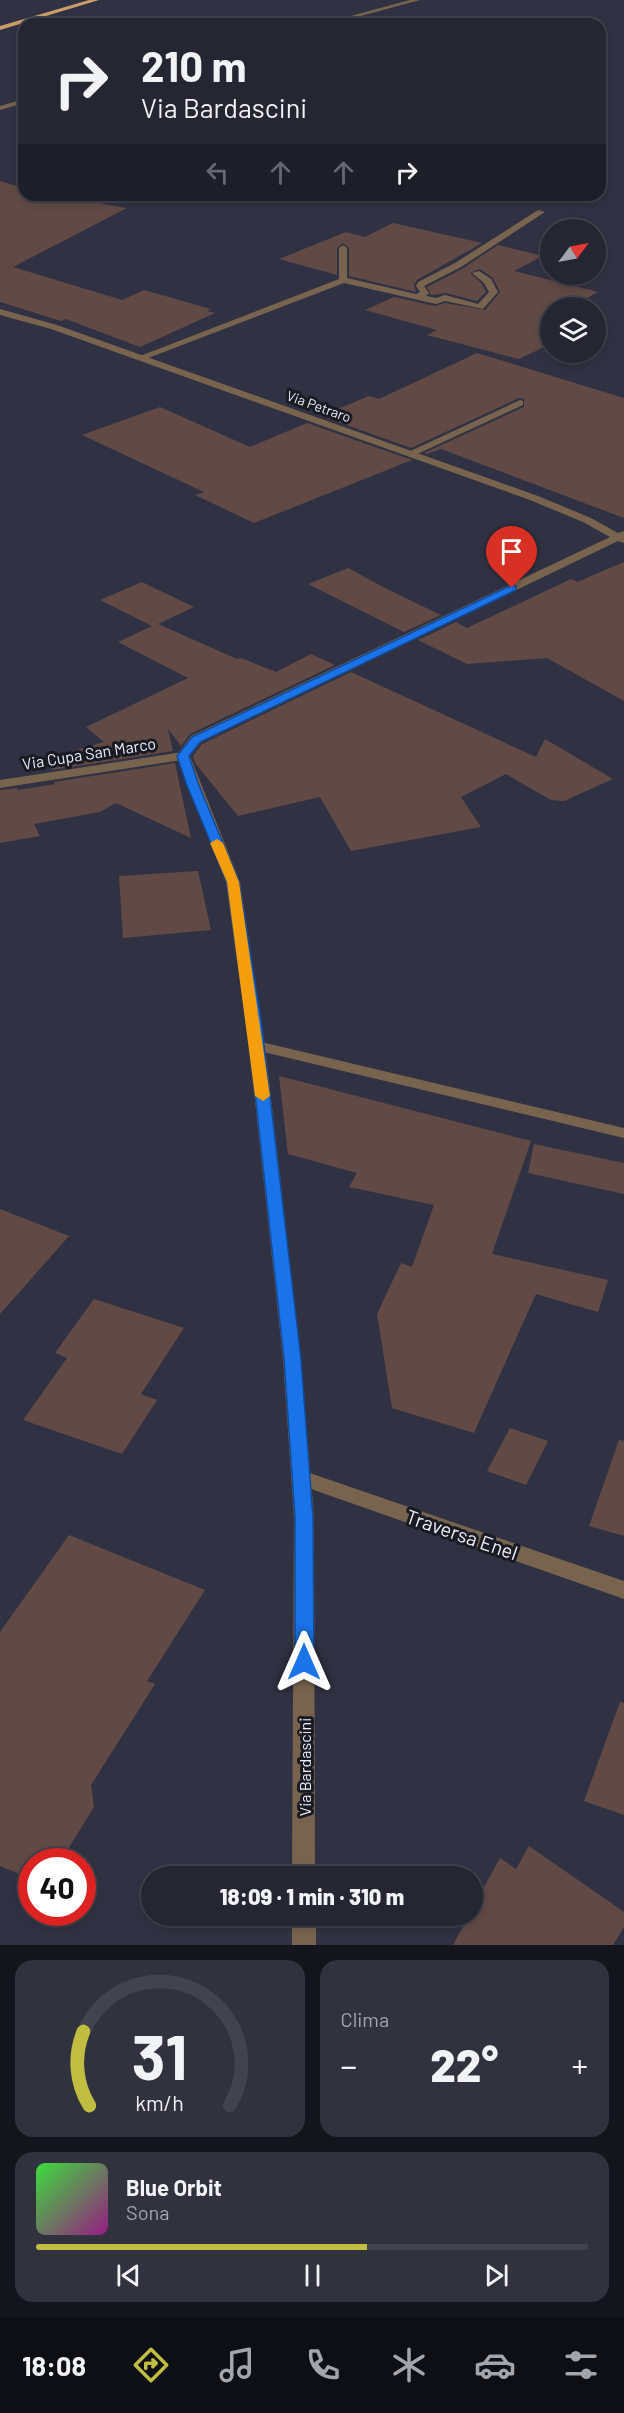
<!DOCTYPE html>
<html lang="it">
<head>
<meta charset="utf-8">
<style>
  :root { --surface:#242632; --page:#30323e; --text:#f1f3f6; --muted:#a3a5ac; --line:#41434d; --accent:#c1bd40 }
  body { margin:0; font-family:Barlow,sans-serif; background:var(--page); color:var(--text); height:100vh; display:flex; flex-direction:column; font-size:22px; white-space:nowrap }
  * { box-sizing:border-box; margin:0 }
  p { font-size:20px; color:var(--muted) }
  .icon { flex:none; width:33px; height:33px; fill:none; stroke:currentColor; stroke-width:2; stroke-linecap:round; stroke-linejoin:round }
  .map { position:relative; height:1945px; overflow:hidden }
  .panel { display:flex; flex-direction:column; gap:15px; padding:15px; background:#14151c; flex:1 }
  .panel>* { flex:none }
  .banner { position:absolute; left:18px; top:18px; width:588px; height:183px; border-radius:18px; box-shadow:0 3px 9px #0003,0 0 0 2px var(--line); background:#242632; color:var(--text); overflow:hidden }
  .needle { width:39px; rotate:58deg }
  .tools { position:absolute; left:540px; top:219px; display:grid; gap:12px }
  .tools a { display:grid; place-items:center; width:66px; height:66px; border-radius:50%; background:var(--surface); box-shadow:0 3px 9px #0003,0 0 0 2px var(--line); font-size:30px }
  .speed { position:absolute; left:18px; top:1848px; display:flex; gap:12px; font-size:30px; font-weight:700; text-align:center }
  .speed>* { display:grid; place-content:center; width:78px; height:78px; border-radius:50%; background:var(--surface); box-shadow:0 3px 9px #0003,0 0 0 2px var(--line); line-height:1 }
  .speed .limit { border:9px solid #d22; background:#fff; color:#111 }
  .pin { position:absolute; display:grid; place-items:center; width:51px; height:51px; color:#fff; margin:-62px -26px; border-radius:50% 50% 50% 0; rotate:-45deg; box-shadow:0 0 6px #0007 }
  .pin .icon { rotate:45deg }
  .me { position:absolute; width:66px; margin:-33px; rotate:0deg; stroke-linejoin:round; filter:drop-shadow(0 0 4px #0008) }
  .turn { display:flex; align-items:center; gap:21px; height:126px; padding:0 24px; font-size:27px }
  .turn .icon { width:78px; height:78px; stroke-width:2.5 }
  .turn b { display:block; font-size:42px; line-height:51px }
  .lanes { display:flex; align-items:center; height:57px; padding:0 24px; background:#0003; justify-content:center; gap:30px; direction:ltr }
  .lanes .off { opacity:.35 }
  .big { font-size:45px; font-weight:800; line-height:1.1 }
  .panel .tile { flex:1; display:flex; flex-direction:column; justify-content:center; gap:9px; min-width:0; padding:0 21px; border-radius:18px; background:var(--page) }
  .panel .dial { align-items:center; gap:0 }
  .dial svg { height:156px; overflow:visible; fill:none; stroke:var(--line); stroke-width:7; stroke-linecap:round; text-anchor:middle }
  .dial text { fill:var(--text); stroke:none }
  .song { display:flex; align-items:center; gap:18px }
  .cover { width:72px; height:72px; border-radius:9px; background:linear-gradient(135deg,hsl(120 70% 55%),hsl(310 70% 35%)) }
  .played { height:6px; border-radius:3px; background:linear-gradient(90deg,var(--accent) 60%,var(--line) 60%) }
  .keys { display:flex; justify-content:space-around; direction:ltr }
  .heat { display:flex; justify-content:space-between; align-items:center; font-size:33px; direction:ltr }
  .panel .tiles { flex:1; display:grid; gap:15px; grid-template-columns:1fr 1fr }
  .tile:last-child { grid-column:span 2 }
  .trip { position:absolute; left:141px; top:1866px; width:342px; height:60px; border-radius:30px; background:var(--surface); box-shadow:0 3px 9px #0003,0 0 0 2px var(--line); font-weight:800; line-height:60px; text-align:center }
  .tab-bar { display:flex; height:96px; justify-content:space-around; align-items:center; background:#0e0f14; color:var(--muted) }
  .tab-bar .icon { width:42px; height:42px }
  .tab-bar .on { color:var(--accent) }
  .tab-bar b { font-size:27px; color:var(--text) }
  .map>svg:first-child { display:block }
</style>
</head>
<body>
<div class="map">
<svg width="624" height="1945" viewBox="0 0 624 1945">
  <rect width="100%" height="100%" fill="#303243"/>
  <g fill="#614a46">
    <path d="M0,181L24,188V195L65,197L127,208L13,267L122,300L144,290L211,309L207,311L215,313L140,347L66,319L61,321L0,302Z"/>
    <path d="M393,223L482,243L417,280L414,285L416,292L349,276V248L343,243L337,248V275L279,259L346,232L365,237Z"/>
    <path d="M498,245L543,256L514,271L598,292L569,308H550V344L519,359L427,335L437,330L365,310L394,297L435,306L445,303L485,310L500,292L493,278L480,269L470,273L482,284L486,292L477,301L446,293L431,295L427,287L462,269Z"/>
    <path d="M477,353L624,398V518L441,449L427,454L424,453L524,407V399L519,398L411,448L321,416L369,396L379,399Z"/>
    <path d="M160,407L250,447L307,423L412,460L254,523L195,495L204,492L82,435Z"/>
    <path d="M624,562V701L547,658L467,664L418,640L456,622L467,628L571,579L577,582Z"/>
    <path d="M348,568L389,590L441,615L404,632L308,584Z"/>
    <path d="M142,582L194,607L158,624L237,659L241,658L276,672L311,654L335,665L190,734L181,746L168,729L173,751L52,770L51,763L76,757L73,751L104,742L86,727L188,678L118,642L152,626L100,600Z"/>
    <path d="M351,672L536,757L545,739L613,779L564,801L551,800L506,774L461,797L481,827L351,851L320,797L238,816L195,763L193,756L202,744Z"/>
    <path d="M175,763L191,838L116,803L100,812L34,824L40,836L0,843V790L17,788L18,790L55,784L54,782Z"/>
    <path d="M198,871L211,930L123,938L119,876Z"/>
    <path d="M279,1076L531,1141L492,1254L608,1280L598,1312L536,1294L474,1433L392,1408L377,1314L401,1263L412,1267L434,1205L349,1187L357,1173L288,1154Z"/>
    <path d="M534,1144L624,1163V1194L528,1173Z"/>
    <path d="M0,1209L69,1236L0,1314Z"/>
    <path d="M94,1299L184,1328L141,1394L157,1400L122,1454L23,1420L67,1358L55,1353Z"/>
    <path d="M510,1428L548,1441L526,1485L487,1471Z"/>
    <path d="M619,1440L624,1441V1536L589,1526Z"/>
    <path d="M69,1535L205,1590L147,1681L155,1684L91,1785L94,1807L60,1862H32V1879L0,1866V1632Z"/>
    <path d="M620,1702L624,1703V1815L584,1801Z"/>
    <path d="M529,1846L624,1912V1927L613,1945H453L469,1916H472V1909L500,1858L516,1869Z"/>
  </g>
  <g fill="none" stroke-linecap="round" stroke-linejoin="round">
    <g fill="#78644e" fill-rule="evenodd">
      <path d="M538,210L545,212L461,267L424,286L429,293L426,296L436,298L445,295L478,304L489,292L484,283L472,273L479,271L491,279L498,292L483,309L445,301L436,304L344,283L143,360L135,358L339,279V248L343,245L347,248V278L416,294L420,292L416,286L418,282L455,263Z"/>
      <path d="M520,400L523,401V405L413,456L404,454Z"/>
      <path d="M257,1041L624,1128V1138L251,1049L249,1046Z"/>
    </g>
    <g fill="#78644e" fill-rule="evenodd">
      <path d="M410,0H420L331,24H321Z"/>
      <path d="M24,99V103L0,110V106Z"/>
      <path d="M183,752L188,753L190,756L188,759L0,788V780Z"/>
      <path d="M301,1470L624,1581V1599L294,1483L291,1478L294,1473Z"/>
    </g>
    <g fill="#78644e" fill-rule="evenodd">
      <path d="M0,309L57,325L538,496L591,518L618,533L624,531V543L618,541L201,742L190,756L240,882L265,1046L301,1359L314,1518L315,1876H292L294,1518L283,1359L249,1046L226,882L176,756L191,736L610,537L583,522L530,500L51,329L0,315Z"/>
      <rect x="292" y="1916" width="24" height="29"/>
    </g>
    <path fill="#ca9c68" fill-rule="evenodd" d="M89,0H99L0,30V26Z"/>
  </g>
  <path fill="#1a73e8" stroke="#114b97" stroke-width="1.5" d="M512,585L516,586V590L200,742L189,756L198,783L239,882L261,1020L301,1359L313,1518L314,1662L311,1667L304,1670L297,1667L295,1662V1518L284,1359L247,1020L227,882L186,783L177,756L192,737Z"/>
  <path fill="#f59e0b" d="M217,839L223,843L239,882L270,1096L263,1101L255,1096L227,882L210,843Z"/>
  <g text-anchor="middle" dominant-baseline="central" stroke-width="6" stroke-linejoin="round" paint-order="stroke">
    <g font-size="14" fill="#eceefa" stroke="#191a22">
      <text transform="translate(319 406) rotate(20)">Via Petraro</text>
    </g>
    <g font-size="16" fill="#eceefa" stroke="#191a22">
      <text transform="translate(89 753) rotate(-9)">Via Cupa San Marco</text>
      <text transform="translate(304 1767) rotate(-90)">Via Bardascini</text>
    </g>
    <g font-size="20" fill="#eceefa" stroke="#191a22">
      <text transform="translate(462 1534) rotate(19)">Traversa Enel</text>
    </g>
  </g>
</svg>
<div class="tools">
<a><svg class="needle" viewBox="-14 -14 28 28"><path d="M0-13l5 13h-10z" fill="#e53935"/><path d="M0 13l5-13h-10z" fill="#a3a5ac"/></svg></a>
<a><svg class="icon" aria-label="layers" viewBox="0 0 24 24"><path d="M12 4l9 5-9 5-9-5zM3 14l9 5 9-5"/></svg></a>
</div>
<div class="speed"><div class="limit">40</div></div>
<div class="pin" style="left:512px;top:588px;background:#d93025"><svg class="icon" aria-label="arrive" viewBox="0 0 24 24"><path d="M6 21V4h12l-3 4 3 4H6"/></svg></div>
<svg class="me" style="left:304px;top:1662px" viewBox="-20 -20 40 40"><path d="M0-17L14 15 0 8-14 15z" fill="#1a73e8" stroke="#fff" stroke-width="4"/></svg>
<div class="trip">18:09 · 1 min · 310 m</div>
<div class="banner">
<div class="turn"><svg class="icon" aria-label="right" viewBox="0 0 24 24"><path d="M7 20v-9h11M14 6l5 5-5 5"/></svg><div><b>210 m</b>Via Bardascini</div></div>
<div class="lanes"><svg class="icon off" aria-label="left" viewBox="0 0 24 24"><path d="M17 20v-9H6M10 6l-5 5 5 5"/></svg><svg class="icon off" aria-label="ahead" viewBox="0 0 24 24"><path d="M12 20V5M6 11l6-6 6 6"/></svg><svg class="icon off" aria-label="ahead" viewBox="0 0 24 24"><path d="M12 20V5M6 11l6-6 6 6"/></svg><svg class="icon" aria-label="right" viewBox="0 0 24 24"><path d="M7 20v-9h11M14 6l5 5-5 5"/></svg></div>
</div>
</div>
<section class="panel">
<div class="tiles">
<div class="tile dial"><svg viewBox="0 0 100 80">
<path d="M14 69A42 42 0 1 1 86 69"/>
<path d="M14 69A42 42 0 0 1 11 31" stroke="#c1bd40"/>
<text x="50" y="56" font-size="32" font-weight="700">31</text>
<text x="50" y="72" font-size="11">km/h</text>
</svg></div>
<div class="tile"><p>Clima</p>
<div class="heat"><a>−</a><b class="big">22°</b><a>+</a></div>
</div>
<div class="tile">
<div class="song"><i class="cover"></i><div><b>Blue Orbit</b><p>Sona</p></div></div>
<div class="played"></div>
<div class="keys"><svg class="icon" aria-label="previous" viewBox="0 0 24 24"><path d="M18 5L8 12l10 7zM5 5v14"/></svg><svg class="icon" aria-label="pause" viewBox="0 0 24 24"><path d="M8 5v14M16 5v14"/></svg><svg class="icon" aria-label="next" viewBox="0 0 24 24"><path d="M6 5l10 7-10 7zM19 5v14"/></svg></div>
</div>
</div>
</section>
<nav class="tab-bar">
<b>18:08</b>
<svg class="icon on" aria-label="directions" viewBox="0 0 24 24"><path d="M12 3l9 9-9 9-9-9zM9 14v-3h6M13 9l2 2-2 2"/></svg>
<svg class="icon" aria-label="music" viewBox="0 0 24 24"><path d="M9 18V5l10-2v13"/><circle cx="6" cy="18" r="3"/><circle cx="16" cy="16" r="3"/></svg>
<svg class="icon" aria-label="phone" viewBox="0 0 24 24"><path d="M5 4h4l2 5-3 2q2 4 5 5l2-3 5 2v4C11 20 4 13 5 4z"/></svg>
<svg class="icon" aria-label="climate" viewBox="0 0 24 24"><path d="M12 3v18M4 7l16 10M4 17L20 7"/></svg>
<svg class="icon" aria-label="car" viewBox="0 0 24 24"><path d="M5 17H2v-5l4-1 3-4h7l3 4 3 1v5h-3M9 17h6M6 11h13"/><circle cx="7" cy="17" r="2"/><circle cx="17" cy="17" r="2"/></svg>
<svg class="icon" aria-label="filters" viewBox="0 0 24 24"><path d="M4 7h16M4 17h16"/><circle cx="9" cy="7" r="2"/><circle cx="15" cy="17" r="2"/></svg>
</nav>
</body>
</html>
